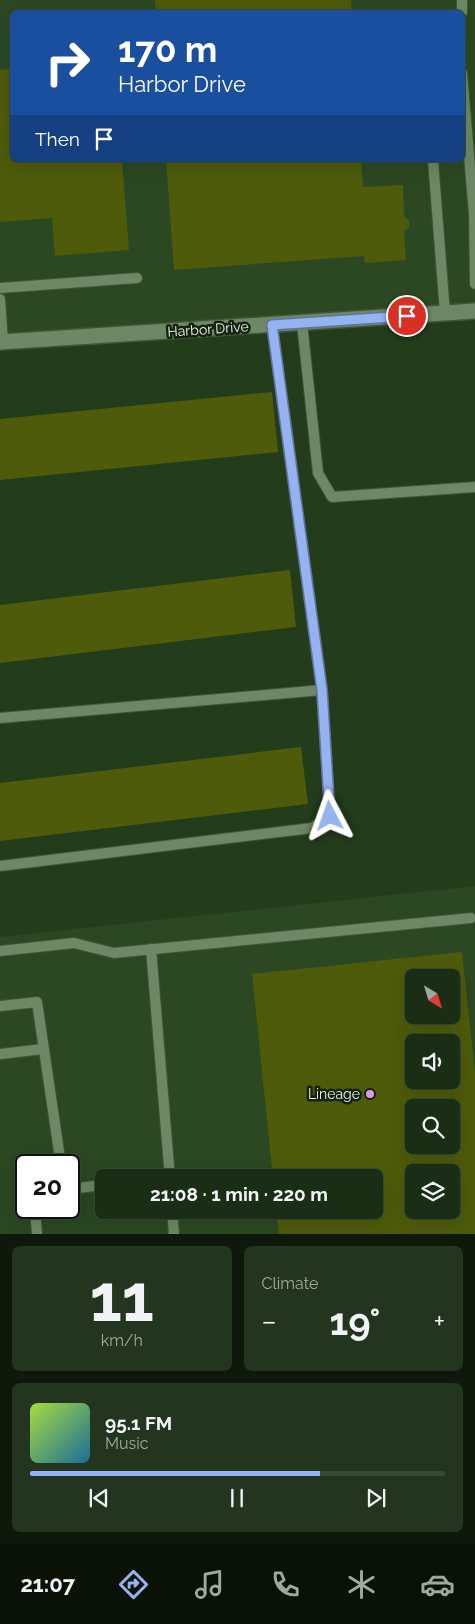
<!DOCTYPE html>
<html lang="en">
<head>
<meta charset="utf-8">
<style>
  :root { --surface:#1a2d15; --page:#23351e; --text:#f1f3f6; --muted:#9fa8a0; --line:#384934; --accent:#95b2f1 }
  body { margin:0; font-family:Raleway,sans-serif; background:var(--page); color:var(--text); height:100vh; display:flex; flex-direction:column; font-size:19px; white-space:nowrap }
  * { box-sizing:border-box; margin:0 }
  p { font-size:16px; color:var(--muted) }
  .icon { flex:none; width:28px; height:28px; fill:none; stroke:currentColor; stroke-width:2; stroke-linecap:round; stroke-linejoin:round }
  .map { position:relative; height:1234px; overflow:hidden }
  .side { display:flex; flex-direction:column; gap:12px; padding:12px; background:#0e190c; flex:1 }
  .side>* { flex:none }
  .banner { position:absolute; left:10px; top:10px; width:455px; height:152px; border-radius:8px; box-shadow:0 5px 20px #0002,0 0 0 1px var(--line); background:#1a4fa0; color:#fff; overflow:hidden }
  .needle { width:32px; rotate:142deg }
  .buttons { position:absolute; left:405px; top:969px; display:grid; gap:10px }
  .buttons a { display:grid; place-items:center; width:55px; height:55px; border-radius:8px; background:var(--surface); box-shadow:0 5px 20px #0002,0 0 0 1px var(--line); font-size:25px }
  .speed { position:absolute; left:15px; top:1154px; display:flex; gap:10px; font-size:25px; font-weight:700; text-align:center }
  .speed>* { display:grid; place-content:center; width:65px; height:65px; border-radius:50%; background:var(--surface); box-shadow:0 5px 20px #0002,0 0 0 1px var(--line); line-height:1 }
  .speed .limit { border:2px solid #111; border-radius:8px; background:#fff; color:#111 }
  .pin { position:absolute; display:grid; place-items:center; width:42px; height:42px; color:#fff; margin:-21px; border:2px solid #fff; border-radius:50%; box-shadow:0 1px 5px #0007 }
  .me { position:absolute; width:55px; margin:-28px; rotate:356deg; stroke-linejoin:round; filter:drop-shadow(0 0 4px #0008) }
  .turn { display:flex; align-items:center; gap:18px; height:105px; padding:0 25px; font-size:22px }
  .turn .icon { width:65px; height:65px; stroke-width:2.5 }
  .turn b { display:block; font-size:35px; line-height:42px }
  .then { display:flex; align-items:center; height:48px; padding:0 25px; background:#0003; gap:10px; font-size:19px }
  .big { font-size:38px; font-weight:700; line-height:1.1 }
  .side .tile { flex:1; display:flex; flex-direction:column; justify-content:center; gap:8px; min-width:0; padding:0 18px; border-radius:8px; background:var(--page) }
  .side .dial { align-items:center; gap:0 }
  .dial b { font-size:65px; line-height:1 }
  .song { display:flex; align-items:center; gap:15px }
  .cover { width:60px; height:60px; border-radius:8px; background:linear-gradient(135deg,hsl(80 70% 55%),hsl(200 70% 35%)) }
  .played { height:5px; border-radius:2px; background:linear-gradient(90deg,var(--accent) 70%,var(--line) 70%) }
  .keys { display:flex; justify-content:space-around; direction:ltr }
  .heat { display:flex; justify-content:space-between; align-items:center; font-size:28px; direction:ltr }
  .side .tiles { flex:1; display:grid; gap:12px; grid-template-columns:1fr 1fr }
  .tile:last-child { grid-column:span 2 }
  .trip { position:absolute; left:95px; top:1169px; width:288px; height:50px; border-radius:8px; background:var(--surface); box-shadow:0 5px 20px #0002,0 0 0 1px var(--line); font-weight:700; line-height:50px; text-align:center }
  .tabs { display:flex; height:80px; justify-content:space-around; align-items:center; background:#0a1208; color:var(--muted) }
  .tabs .icon { width:35px; height:35px }
  .tabs .selected { color:var(--accent) }
  .tabs b { font-size:22px; color:var(--text) }
  .map>svg:first-child { display:block }
</style>
</head>
<body>
<div class="map">
<svg width="475" height="1234" viewBox="0 0 475 1234">
  <rect width="100%" height="100%" fill="#233c1c"/>
  <g fill="#2b4822" fill-rule="evenodd">
    <path d="M0,0H475V312L0,348ZM12,12H462V160H12Z"/>
    <path d="M475,886V1234H0V937ZM414,978H451V1015H414ZM414,1042H451V1080H414ZM414,1108H451V1145H414ZM26,1165H69V1208H26ZM414,1172H451V1210H414ZM104,1178H374V1210H104Z"/>
  </g>
  <g fill="#4e5b0b" fill-rule="evenodd">
    <path d="M155,0H351L352,12H156Z"/>
    <path d="M12,69V160H122L129,250L55,256L52,218L0,222V70Z"/>
    <path d="M166,160H361L363,187L403,185L404,216L409,221V227L404,231L406,260L365,263L364,256L174,270Z"/>
    <path d="M272,392L278,452L0,480V419Z"/>
    <path d="M290,570L296,627L0,663V605Z"/>
    <path d="M301,747L308,804L0,841V783Z"/>
    <path d="M462,952L475,1072V1234H279L276,1210H374V1178H273L252,974ZM414,978H451V1015H414ZM414,1042H451V1080H414ZM414,1108H451V1145H414ZM414,1172H451V1210H414Z"/>
  </g>
  <g fill="none" stroke-linecap="round" stroke-linejoin="round">
    <defs>
      <g id="lane">
        <path d="M462,12V0"/>
        <path d="M462,73L474,214L475,284"/>
        <path d="M433,160L445,313"/>
        <path d="M0,288L137,278"/>
        <path d="M0,299L3,342"/>
        <path d="M302,323L318,473L332,497L475,487"/>
        <path d="M0,718L322,690L272,325"/>
        <path d="M0,866L312,828L330,816L322,690"/>
        <path d="M151,949L170,1178"/>
        <path d="M0,951L74,943L114,953L471,918"/>
        <path d="M0,1006L37,1002L61,1165"/>
        <path d="M0,1054L43,1049"/>
        <path d="M69,1189L104,1185"/>
        <path d="M35,1208L37,1234"/>
        <path d="M172,1210L174,1234"/>
      </g>
      <path id="street" d="M0,342L475,311"/>
    </defs>
    <use href="#lane" stroke="#40563a" stroke-width="12"/>
    <use href="#street" stroke="#40563a" stroke-width="18"/>
    <use href="#lane" stroke="#6c8864" stroke-width="10"/>
    <use href="#street" stroke="#6c8864" stroke-width="15"/>
  </g>
  <g fill="none" stroke-linecap="round" stroke-linejoin="round">
    <defs>
      <path id="route" d="M330,816L322,690L272,325L407,316"/>
    </defs>
    <use href="#route" stroke="#61749d" stroke-width="12"/>
    <use href="#route" stroke="#95b2f1" stroke-width="9"/>
  </g>
  <circle fill="#df98f2" stroke="#152012" stroke-width="2" cx="370" cy="1094" r="5"/>
  <g text-anchor="middle" dominant-baseline="central" stroke-width="5" stroke-linejoin="round" paint-order="stroke">
    <g font-size="14" fill="#e7f6e3" stroke="#152012">
      <text transform="translate(208 329) rotate(-4)">Harbor Drive</text>
    </g>
    <g font-size="14" fill="#e7f6e3" stroke="#152012" text-anchor="end">
      <text x="360" y="1094">Lineage</text>
    </g>
  </g>
</svg>
<div class="buttons">
<a><svg class="needle" viewBox="-14 -14 28 28"><path d="M0-13l5 13h-10z" fill="#e53935"/><path d="M0 13l5-13h-10z" fill="#9fa8a0"/></svg></a>
<a><svg class="icon" aria-label="sound" viewBox="0 0 24 24"><path d="M4 9h4l5-4v14l-5-4H4zM17 9q2 3 0 6"/></svg></a>
<a><svg class="icon" aria-label="search" viewBox="0 0 24 24"><circle cx="10" cy="10" r="6"/><path d="M15 15l6 6"/></svg></a>
<a><svg class="icon" aria-label="layers" viewBox="0 0 24 24"><path d="M12 4l9 5-9 5-9-5zM3 14l9 5 9-5"/></svg></a>
</div>
<div class="speed"><div class="limit">20</div></div>
<div class="pin" style="left:407px;top:316px;background:#d93025"><svg class="icon" aria-label="arrive" viewBox="0 0 24 24"><path d="M6 21V4h12l-3 4 3 4H6"/></svg></div>
<svg class="me" style="left:330px;top:816px" viewBox="-20 -20 40 40"><path d="M0-17L14 15 0 8-14 15z" fill="#95b2f1" stroke="#fff" stroke-width="4"/></svg>
<div class="trip">21:08 · 1 min · 220 m</div>
<div class="banner">
<div class="turn"><svg class="icon" aria-label="right" viewBox="0 0 24 24"><path d="M7 20v-9h11M14 6l5 5-5 5"/></svg><div><b>170 m</b>Harbor Drive</div></div>
<div class="then">Then<svg class="icon" aria-label="arrive" viewBox="0 0 24 24"><path d="M6 21V4h12l-3 4 3 4H6"/></svg></div>
</div>
</div>
<section class="side">
<div class="tiles">
<div class="tile dial"><b>11</b><p>km/h</p></div>
<div class="tile"><p>Climate</p>
<div class="heat"><a>−</a><b class="big">19°</b><a>+</a></div>
</div>
<div class="tile">
<div class="song"><i class="cover"></i><div><b>95.1 FM</b><p>Music</p></div></div>
<div class="played"></div>
<div class="keys"><svg class="icon" aria-label="previous" viewBox="0 0 24 24"><path d="M18 5L8 12l10 7zM5 5v14"/></svg><svg class="icon" aria-label="pause" viewBox="0 0 24 24"><path d="M8 5v14M16 5v14"/></svg><svg class="icon" aria-label="next" viewBox="0 0 24 24"><path d="M6 5l10 7-10 7zM19 5v14"/></svg></div>
</div>
</div>
</section>
<nav class="tabs">
<b>21:07</b>
<svg class="icon selected" aria-label="directions" viewBox="0 0 24 24"><path d="M12 3l9 9-9 9-9-9zM9 14v-3h6M13 9l2 2-2 2"/></svg>
<svg class="icon" aria-label="music" viewBox="0 0 24 24"><path d="M9 18V5l10-2v13"/><circle cx="6" cy="18" r="3"/><circle cx="16" cy="16" r="3"/></svg>
<svg class="icon" aria-label="phone" viewBox="0 0 24 24"><path d="M5 4h4l2 5-3 2q2 4 5 5l2-3 5 2v4C11 20 4 13 5 4z"/></svg>
<svg class="icon" aria-label="climate" viewBox="0 0 24 24"><path d="M12 3v18M4 7l16 10M4 17L20 7"/></svg>
<svg class="icon" aria-label="car" viewBox="0 0 24 24"><path d="M5 17H2v-5l4-1 3-4h7l3 4 3 1v5h-3M9 17h6M6 11h13"/><circle cx="7" cy="17" r="2"/><circle cx="17" cy="17" r="2"/></svg>
</nav>
</body>
</html>
